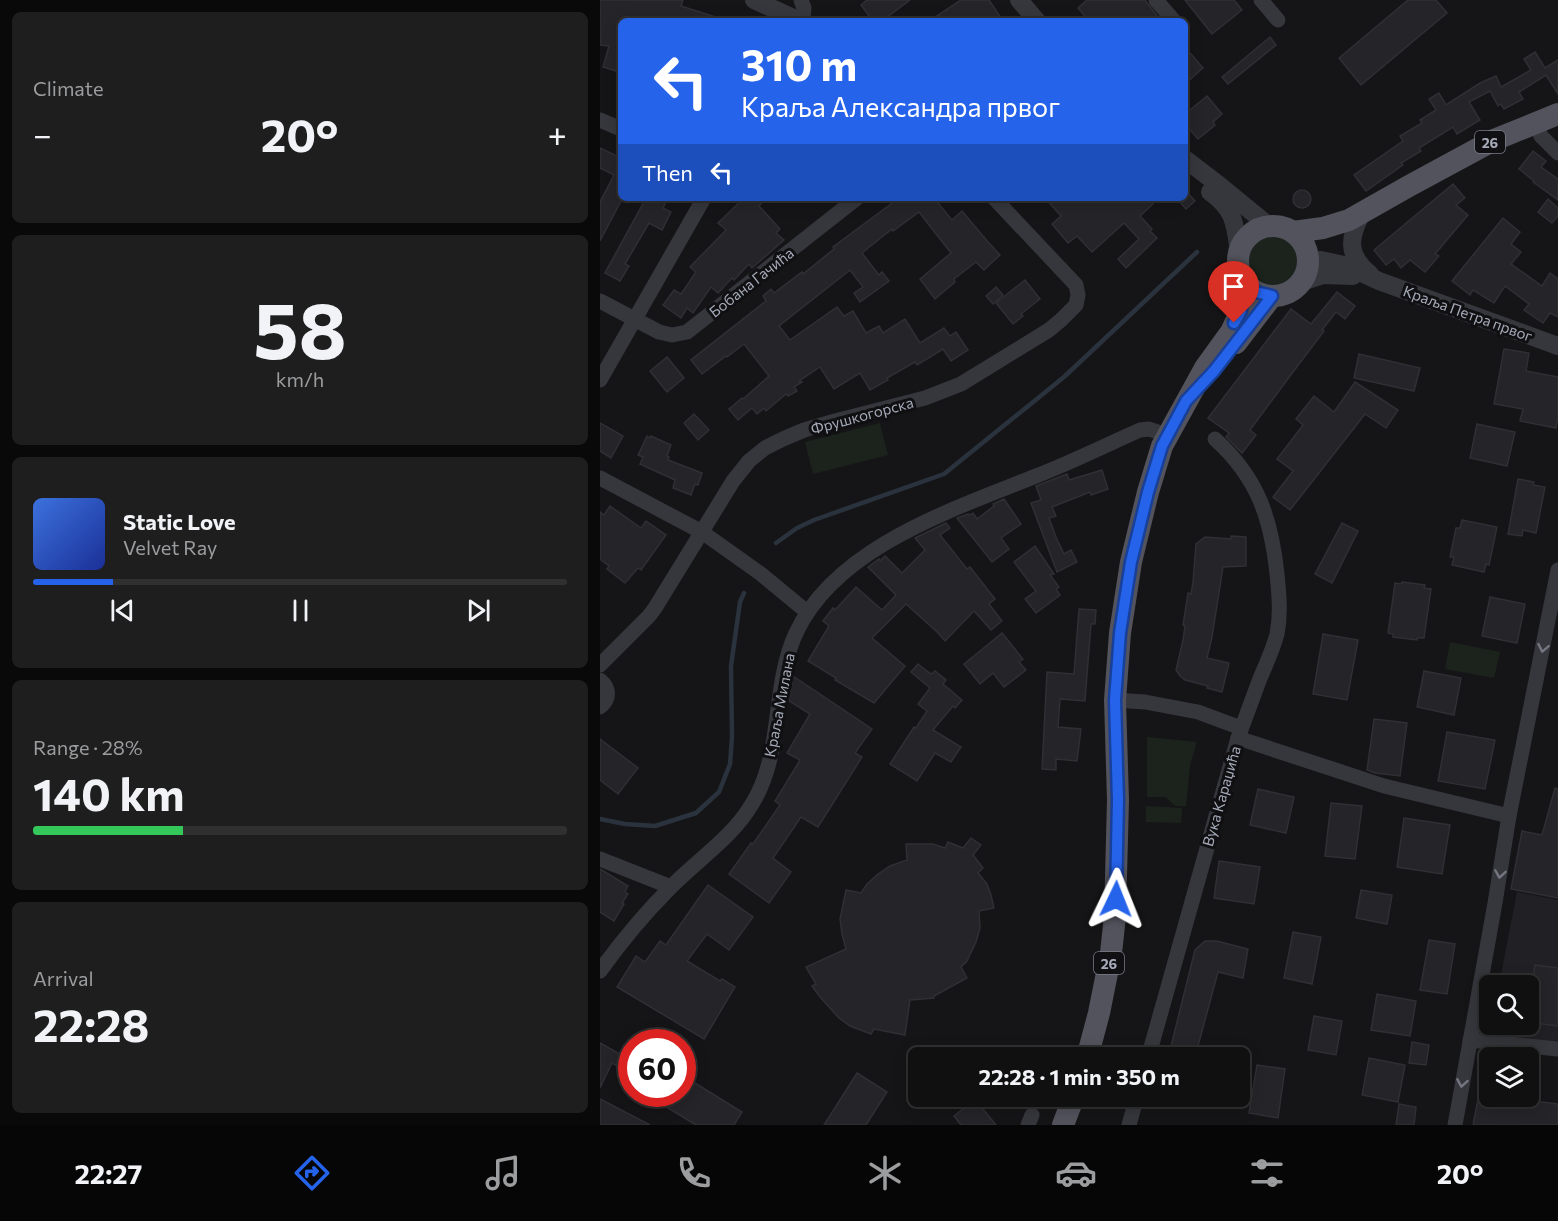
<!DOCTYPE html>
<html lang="en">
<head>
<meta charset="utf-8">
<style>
  :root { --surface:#101011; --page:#1e1e1f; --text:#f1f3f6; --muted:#9c9d9f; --line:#303031; --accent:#2563eb }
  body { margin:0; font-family:Commissioner,sans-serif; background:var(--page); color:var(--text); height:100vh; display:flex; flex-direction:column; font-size:22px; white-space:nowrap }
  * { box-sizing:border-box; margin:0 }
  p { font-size:20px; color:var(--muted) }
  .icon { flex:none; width:33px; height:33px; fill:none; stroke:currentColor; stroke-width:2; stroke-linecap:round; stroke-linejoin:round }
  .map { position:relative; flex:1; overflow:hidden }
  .side { display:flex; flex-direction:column; gap:12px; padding:12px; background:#090909; width:600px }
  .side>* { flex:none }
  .top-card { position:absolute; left:18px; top:18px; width:570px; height:183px; border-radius:9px; box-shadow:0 3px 15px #0003,0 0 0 2px var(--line); background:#2563eb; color:#fff; overflow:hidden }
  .tools { position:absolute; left:879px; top:975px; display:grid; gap:12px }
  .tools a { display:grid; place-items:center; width:60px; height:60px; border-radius:9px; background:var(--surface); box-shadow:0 3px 15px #0003,0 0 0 2px var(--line); font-size:30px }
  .speed { position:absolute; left:18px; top:1029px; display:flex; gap:12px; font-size:30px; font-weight:700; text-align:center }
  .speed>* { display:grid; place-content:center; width:78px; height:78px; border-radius:50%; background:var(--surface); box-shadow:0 3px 15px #0003,0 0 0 2px var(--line); line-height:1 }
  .speed .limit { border:9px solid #d22; background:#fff; color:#111 }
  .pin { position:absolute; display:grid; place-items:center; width:51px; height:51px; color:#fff; margin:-62px -26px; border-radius:50% 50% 50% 0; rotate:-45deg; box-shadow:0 0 6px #0007 }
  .pin .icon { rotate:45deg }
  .me { position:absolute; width:66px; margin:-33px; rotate:2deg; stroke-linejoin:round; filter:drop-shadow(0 0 4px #0008) }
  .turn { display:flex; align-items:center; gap:21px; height:126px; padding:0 24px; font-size:27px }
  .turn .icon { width:78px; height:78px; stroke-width:2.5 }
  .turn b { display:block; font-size:42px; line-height:51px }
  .then { display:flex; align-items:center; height:57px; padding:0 24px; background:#0003; gap:12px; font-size:22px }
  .big { font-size:45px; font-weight:700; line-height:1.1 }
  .side .widget { flex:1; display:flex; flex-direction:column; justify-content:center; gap:9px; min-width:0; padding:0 21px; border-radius:9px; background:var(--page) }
  .side .dial { align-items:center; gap:0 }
  .dial b { font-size:78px; line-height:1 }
  .song { display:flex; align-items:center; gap:18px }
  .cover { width:72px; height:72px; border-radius:9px; background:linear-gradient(135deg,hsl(220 70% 55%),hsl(230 70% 35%)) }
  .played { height:6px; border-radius:3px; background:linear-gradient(90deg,var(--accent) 15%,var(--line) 15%) }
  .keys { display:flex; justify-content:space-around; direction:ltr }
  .heat { display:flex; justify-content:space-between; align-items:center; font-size:33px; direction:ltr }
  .charge { height:9px; border-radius:4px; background:linear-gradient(90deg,#34c759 28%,var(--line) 0) }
  .trip { position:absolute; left:308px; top:1047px; width:342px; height:60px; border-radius:9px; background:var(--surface); box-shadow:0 3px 15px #0003,0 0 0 2px var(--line); font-weight:700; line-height:60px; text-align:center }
  .dock { display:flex; height:96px; justify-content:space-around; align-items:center; background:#060607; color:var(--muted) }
  .dock .icon { width:42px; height:42px }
  .dock .current { color:var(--accent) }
  .dock b { font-size:27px; color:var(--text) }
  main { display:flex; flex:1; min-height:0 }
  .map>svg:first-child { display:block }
</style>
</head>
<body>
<main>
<section class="side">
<div class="widget"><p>Climate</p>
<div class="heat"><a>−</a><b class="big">20°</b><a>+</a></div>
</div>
<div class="widget dial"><b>58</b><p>km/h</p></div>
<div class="widget">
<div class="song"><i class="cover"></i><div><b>Static Love</b><p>Velvet Ray</p></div></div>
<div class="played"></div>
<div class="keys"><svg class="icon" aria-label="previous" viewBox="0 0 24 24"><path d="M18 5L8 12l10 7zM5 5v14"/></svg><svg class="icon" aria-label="pause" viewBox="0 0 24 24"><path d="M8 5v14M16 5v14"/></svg><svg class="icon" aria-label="next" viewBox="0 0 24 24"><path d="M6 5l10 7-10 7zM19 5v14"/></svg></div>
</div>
<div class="widget"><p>Range · 28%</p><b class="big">140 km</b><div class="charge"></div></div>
<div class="widget"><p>Arrival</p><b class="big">22:28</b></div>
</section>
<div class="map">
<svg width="958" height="1125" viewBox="0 0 958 1125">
  <rect width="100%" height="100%" fill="#151517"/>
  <path fill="#212125" d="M917,892L958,900V1041L933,1040L889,1035L891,1025L928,1024V986L899,985Z"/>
  <g fill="#1b231c">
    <circle cx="674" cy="262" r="26"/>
    <path d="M280,423L288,455L213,474L205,442Z"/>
    <path d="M850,642L900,652L894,678L845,669Z"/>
    <path d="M547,737L597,742L590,765L586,806H575L566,797H547Z"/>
    <path d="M546,806L582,808L581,823L546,822Z"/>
  </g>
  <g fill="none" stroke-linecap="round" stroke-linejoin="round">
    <g stroke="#2a333d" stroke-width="4.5">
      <path d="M176,543L197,528L214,520L344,474L464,377L597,252"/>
      <path d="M0,819L25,824L55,826L96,813L119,792L130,764L132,737L131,666L140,602L144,593"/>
    </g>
  </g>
  <g fill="#252529" stroke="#2f2f34" stroke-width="1.5">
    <path d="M0,0H83L81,6L122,19V21H21V52L16,71L3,67L9,46L0,45Z"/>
    <path d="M267,0H310L282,21H273L261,5Z"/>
    <path d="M361,0H389L403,21H329Z"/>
    <path d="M487,0H545L561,21H489L478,8Z"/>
    <path d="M585,0H634L642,10L612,34Z"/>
    <path d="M808,0H836L847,13L761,85L739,58Z"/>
    <path d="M670,37L676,45L628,84L622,77Z"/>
    <path d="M585,47L603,68L585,84Z"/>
    <path d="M935,52L945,68L958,60V94L946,75L919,92L923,99L904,109L901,104L898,106L890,91L869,102L880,120L857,134L853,127L819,148L821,151L801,163L803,165L766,191L754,175L803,141L800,136L822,123L820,120L836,110L829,99L839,93L846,105L880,83L896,76L901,87L931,70L924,59Z"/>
    <path d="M607,96L622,114L613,122L615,125L598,139L585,124V114Z"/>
    <path d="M0,148L21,158V201L0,241V202L14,175L0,168Z"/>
    <path d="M933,151L946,161L941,167L958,179V200L933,182L934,181L919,169Z"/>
    <path d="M853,184L865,198L856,205L868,215L835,254L839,256L825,272L810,260L801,268L794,259L786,265L774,250Z"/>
    <circle cx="702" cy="199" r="9"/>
    <path d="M587,192L595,201L586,209L578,200L580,198H585V194Z"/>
    <path d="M46,198H68L63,208L71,212L62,230L49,223L25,264L29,266L20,281L5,273Z"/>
    <path d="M144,198H166L159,206L180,229L176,233L184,240L152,268L149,264L134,280L132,278L118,293L111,287L93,313L87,308L81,318L63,305L74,290L81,294L96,272L90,267L126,230L118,223Z"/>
    <path d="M299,198H334L352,220L362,211L388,242L400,255L384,270L376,262L354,279L355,282L335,299L320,279L351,253L319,212L293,231L292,229L262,253L279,275L282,272L289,281L260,302L254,293L263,287L250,270L179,326L190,340L237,307L244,316L253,311L266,333L279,326L283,333L305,319L320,343L344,328L350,336L356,332L368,350L351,361L343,349L317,365L315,362L287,378L288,380L270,390L260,373L234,389L220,367L199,381L202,382L194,387L197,391L188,396L186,394L166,411L164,408L157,414L152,408L138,420L129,409L142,398L143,399L169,376L144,344L127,357L126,356L102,374L91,360L166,301L163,296L171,289L174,293L202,272L203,274L234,249L233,247Z"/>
    <path d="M445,198H548L553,204L540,216L552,229L550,231L557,238L526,268L518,259L539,239L524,223L492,252L477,236L468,243L452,224L461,216Z"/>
    <path d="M948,199L958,208V216L952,223L938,212Z"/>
    <path d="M903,218L920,232L911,244L921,252L911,264L942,286L950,273L958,279V317L950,313L943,323L924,310L929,304L905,286L894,303L873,290L870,295L852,281Z"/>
    <path d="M425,280L440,299L421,314L423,316L413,324L396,303Z"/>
    <path d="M396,287L403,295L393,304L386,296Z"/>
    <path d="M737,292L755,306L745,319L736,312L722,330L724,331L696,368L650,430L656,435L642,453L626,437L629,433L608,418L691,309L711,324Z"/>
    <path d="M904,349L929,353L926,371L958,377V416L956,428L920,421L923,409L894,404Z"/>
    <path d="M759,354L820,368L814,391L754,378Z"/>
    <path d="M67,357L84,378L67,392L50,371Z"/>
    <path d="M755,382L798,410L786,428L765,414L690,510L673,497L693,471L677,459L703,425L696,419L714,396L734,412Z"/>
    <path d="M94,414L109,430L98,440L84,423Z"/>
    <path d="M0,423L23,436L11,458L0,451Z"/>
    <path d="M877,424L915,432L907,466L870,458Z"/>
    <path d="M47,436L50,438L51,436L71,445L67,456L69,457L68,460L102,473L98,485L95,484L91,495L73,488L75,480L40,464L43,457L38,455Z"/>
    <path d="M502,470L508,489L491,495L490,492L452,507L456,516L449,518L456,537L464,554L471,550L477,562L457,572L431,503L441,500L436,486L467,474L469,480Z"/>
    <path d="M918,479L934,482L933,485L945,487L936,533L923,530L922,536L908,534Z"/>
    <path d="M404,499L421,524L401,538L409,549L392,562L357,518L368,514L370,515L373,513L377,519L394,506L393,504Z"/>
    <path d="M10,506L41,528L46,521L66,535L41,570L38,568L25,583L7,569L9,566L0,559V512L4,515Z"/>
    <path d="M862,520L897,527L889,565L886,564L884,572L852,565L854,557H850L856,528H860Z"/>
    <path d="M346,523L350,528L340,535L367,569L370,567L395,599L389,604L402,621L391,630L374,611L345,641L337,632L306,604L272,638L305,666L274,703L235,680L236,678L208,661L229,626L223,621L233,608L235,610L256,587L282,610L296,595L268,567L279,559L280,561L285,556L302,573L325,550L315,538Z"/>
    <path d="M742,523L758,531L732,583L715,574Z"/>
    <path d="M631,536L646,537V566L623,567L612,637L607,658L629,663L622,692L607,688L608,686L585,680L580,676L576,670L583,640L585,626L583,625L588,593L591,594L593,582L596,544L605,537L631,539Z"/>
    <path d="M435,546L454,574L450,575L459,587L456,589L460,595L436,613L425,599L436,591L414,562Z"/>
    <path d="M802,582L825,585L824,588L831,589L824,638H817V640L793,637V634L788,633L795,583L801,584Z"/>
    <path d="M890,597L925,604L917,643L882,636Z"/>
    <path d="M479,609L496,610L495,624H491L485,701L460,699L458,727L481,729L477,761L456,759V770L442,769L447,672L474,674Z"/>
    <path d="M402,633L423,659L419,662L426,670L404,687L393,673L380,684L364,664Z"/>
    <path d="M723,634L758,640L747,700L713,694Z"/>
    <path d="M318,664L331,674L335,671L346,680L343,684L362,700L355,708L353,706L333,730L361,747L351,762L335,753L317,781L290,764L314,727L316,728L327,711L318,704L330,688L311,672Z"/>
    <path d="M824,671L861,678L854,715L817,707Z"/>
    <path d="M193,676L272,729L255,753L262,757L218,827L201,817L173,858L191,872L169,903L129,874L151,843L153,844L180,805L175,801L200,760L187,753L210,714L189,701Z"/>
    <path d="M774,719L807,723L800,776L775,773L767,770Z"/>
    <path d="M847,732L895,740L885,789L838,781Z"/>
    <path d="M0,739L38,768L18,794L0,780Z"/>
    <path d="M955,788L958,789V898L911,889L922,831L942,835Z"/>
    <path d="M658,789L694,797L686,833L650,825Z"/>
    <path d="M731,803L762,806L755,859L725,856Z"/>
    <path d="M804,818L850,825L842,874L797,867Z"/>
    <path d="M371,838L381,845L373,855L383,868L378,873L387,884L391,895L394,908L379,911L380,928L376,942L367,961L361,967L367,978L334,996V998L310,1000L305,1035L274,1029L271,1034L250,1026L239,1018L220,997L212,986L216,984L206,967L246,949L242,934L240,919L246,890L261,893L267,884L278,874L290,866L307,860L306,844H333L345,848L348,842L363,848Z"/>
    <path d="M619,861L660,867L654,904L614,898Z"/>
    <path d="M0,869L28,886L25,892L28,894L22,903L24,904L14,921L0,912Z"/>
    <path d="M108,885L153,917L129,950L107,934L87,961L120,981L122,979L135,987L104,1039L17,987L36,956L45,962L60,941L66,945Z"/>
    <path d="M761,890L792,895L787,924L756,918Z"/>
    <path d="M693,932L721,937L712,984L684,978Z"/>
    <path d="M829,940L855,944L847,994L820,990Z"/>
    <path d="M605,941H617L648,949L643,978L618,972L598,1046L627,1053L626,1058H568L595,950Z"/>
    <path d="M935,965L958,968V1026L928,1022V1008Z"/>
    <path d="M777,994L816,1001L810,1036L771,1030Z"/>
    <path d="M714,1016L742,1021L736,1055L708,1050Z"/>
    <path d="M812,1042L829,1045L826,1065L809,1063Z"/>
    <path d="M0,1043L27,1058L21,1068L12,1063L0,1088Z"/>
    <path d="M769,1058L805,1065L798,1102L762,1095Z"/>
    <path d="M657,1065L685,1069L678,1118L649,1113Z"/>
    <path d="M257,1073L287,1092L266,1125H224Z"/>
    <path d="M82,1075L142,1112L134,1125H96L45,1094H82Z"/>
    <path d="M879,1094L958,1104V1125H873Z"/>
    <path d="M354,1096H387L378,1103L396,1125H361L354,1116L364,1108Z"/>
    <path d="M0,1099L50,1125H0Z"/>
    <path d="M799,1104L816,1107L814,1125H796Z"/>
  </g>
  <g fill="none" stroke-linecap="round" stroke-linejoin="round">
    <g stroke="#36373d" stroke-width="15">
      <path d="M201,0L204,8L203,21"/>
      <path d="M556,0L574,21"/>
      <path d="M661,0L678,20"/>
      <path d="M0,120L21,129"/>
      <path d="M935,122L941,136L958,153"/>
      <path d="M0,301L59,332L72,335L87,332L257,198"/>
      <path d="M0,380L104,198"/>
      <path d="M615,439C658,478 671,518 677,574C679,594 681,614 677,634C673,650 665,666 659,681C652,700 645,719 638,738"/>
      <path d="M0,478L102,532L161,574L207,612"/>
      <path d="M0,665L49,616L55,608L133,481L149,461L165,448L183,439L204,430L235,421L325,398L361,384L449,330L461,320L476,305L478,295L476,285L394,198"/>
      <path d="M0,680C10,688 10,699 0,707"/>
      <path d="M515,700L545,702L598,712L641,728"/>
      <path d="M0,859L71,887"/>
      <path d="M0,971C21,942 44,914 70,888C97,860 132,838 152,804C184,753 171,687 196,633C236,547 354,509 436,476C472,462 506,445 540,430L549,429L567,435"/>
      <path d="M870,1040L958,1049"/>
      <path d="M548,1058L638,738L784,786L909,816"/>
      <path d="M428,1125L432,1115"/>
      <path d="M529,1125L537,1096"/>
      <path d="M855,1125L895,903L909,816L958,570"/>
    </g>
    <g stroke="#36373d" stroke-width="18">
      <path d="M154,0L200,21"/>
      <path d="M419,0L437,21"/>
      <path d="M585,159L619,185L669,226"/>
      <path d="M610,192C635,210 635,224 639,252"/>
      <path d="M762,213C749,237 746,255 770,274"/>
      <path d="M708,260H721L744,265L779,281L958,346"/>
      <path d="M702,282L723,275L753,276"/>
    </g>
    <g stroke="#52535c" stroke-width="22">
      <circle cx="673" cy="261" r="35"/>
      <path d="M693,232L723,228L749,220L809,186L894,140L958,114"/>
      <path d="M636,343L672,296"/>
      <path d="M487,1058L499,1013L511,953L515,916L518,800L515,700L520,633L531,562L548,492L562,446L605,368L631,332L641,311L643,280"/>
      <path d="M463,1125L474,1096"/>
    </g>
  </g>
  <defs><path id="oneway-chevron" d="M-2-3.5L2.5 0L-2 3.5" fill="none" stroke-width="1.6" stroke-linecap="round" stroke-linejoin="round" transform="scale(1.5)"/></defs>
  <g stroke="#747781">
    <use href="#oneway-chevron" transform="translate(943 648) rotate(101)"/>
    <use href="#oneway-chevron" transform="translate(900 874) rotate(99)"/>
    <use href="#oneway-chevron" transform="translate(862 1083) rotate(100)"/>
  </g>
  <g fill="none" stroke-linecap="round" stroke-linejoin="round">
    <defs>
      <path id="route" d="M516,899L518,800L515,700L520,633L531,562L548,492L562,446L586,401L614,371L672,296L656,292L643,280L641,311L634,323"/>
    </defs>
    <use href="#route" stroke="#184099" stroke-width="15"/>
    <use href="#route" stroke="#2563eb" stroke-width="10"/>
  </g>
  <g text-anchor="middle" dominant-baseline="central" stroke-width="6" stroke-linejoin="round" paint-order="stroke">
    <g fill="#101012" stroke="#797c87" stroke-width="1.5">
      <rect x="875" y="131" width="30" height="22" rx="4.5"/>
      <rect x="494" y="952" width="30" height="22" rx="4.5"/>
    </g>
    <g font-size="14" font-weight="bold" fill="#a6abb9">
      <text x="890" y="142">26</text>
      <text x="509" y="963">26</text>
    </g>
    <g font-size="15" fill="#a6abb9" stroke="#101012">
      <text transform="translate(151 282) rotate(-38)">Бобана Гачића</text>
      <text transform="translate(868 313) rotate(20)">Краља Петра првог</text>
      <text transform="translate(262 415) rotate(-15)">Фрушкогорска</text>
      <text transform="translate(179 705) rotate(-79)">Краља Милана</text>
      <text transform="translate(621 796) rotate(-74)">Вука Караџића</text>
    </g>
  </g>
</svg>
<div class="tools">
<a><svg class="icon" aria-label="search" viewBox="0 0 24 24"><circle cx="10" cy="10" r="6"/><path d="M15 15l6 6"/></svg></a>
<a><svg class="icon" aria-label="layers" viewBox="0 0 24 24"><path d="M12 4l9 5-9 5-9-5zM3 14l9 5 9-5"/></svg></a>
</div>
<div class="speed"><div class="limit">60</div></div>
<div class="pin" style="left:634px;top:323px;background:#d93025"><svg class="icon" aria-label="arrive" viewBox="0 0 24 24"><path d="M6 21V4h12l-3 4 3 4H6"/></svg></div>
<svg class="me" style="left:516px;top:899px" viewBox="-20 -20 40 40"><path d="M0-17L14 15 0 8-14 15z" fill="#2563eb" stroke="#fff" stroke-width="4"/></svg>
<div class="trip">22:28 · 1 min · 350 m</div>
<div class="top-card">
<div class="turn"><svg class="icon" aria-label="left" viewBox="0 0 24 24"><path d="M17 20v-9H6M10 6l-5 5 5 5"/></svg><div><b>310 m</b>Краља Александра првог</div></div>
<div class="then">Then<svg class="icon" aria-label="left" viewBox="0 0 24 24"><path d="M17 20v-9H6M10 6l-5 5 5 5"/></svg></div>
</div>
</div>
</main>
<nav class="dock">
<b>22:27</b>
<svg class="icon current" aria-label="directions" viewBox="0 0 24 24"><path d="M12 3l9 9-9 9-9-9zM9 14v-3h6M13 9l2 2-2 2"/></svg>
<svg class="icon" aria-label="music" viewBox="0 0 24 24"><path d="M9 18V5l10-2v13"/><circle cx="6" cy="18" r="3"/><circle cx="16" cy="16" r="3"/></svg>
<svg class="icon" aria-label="phone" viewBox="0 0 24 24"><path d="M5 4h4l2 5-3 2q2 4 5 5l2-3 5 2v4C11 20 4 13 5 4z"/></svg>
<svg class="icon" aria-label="climate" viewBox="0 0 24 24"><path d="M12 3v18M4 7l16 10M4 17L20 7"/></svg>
<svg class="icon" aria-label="car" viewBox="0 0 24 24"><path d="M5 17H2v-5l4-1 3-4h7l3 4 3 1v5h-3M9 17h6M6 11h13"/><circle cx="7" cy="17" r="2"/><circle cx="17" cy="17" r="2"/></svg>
<svg class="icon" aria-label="filters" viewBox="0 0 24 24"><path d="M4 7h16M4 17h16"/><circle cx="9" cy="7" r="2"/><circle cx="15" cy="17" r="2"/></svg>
<b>20°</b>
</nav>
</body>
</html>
